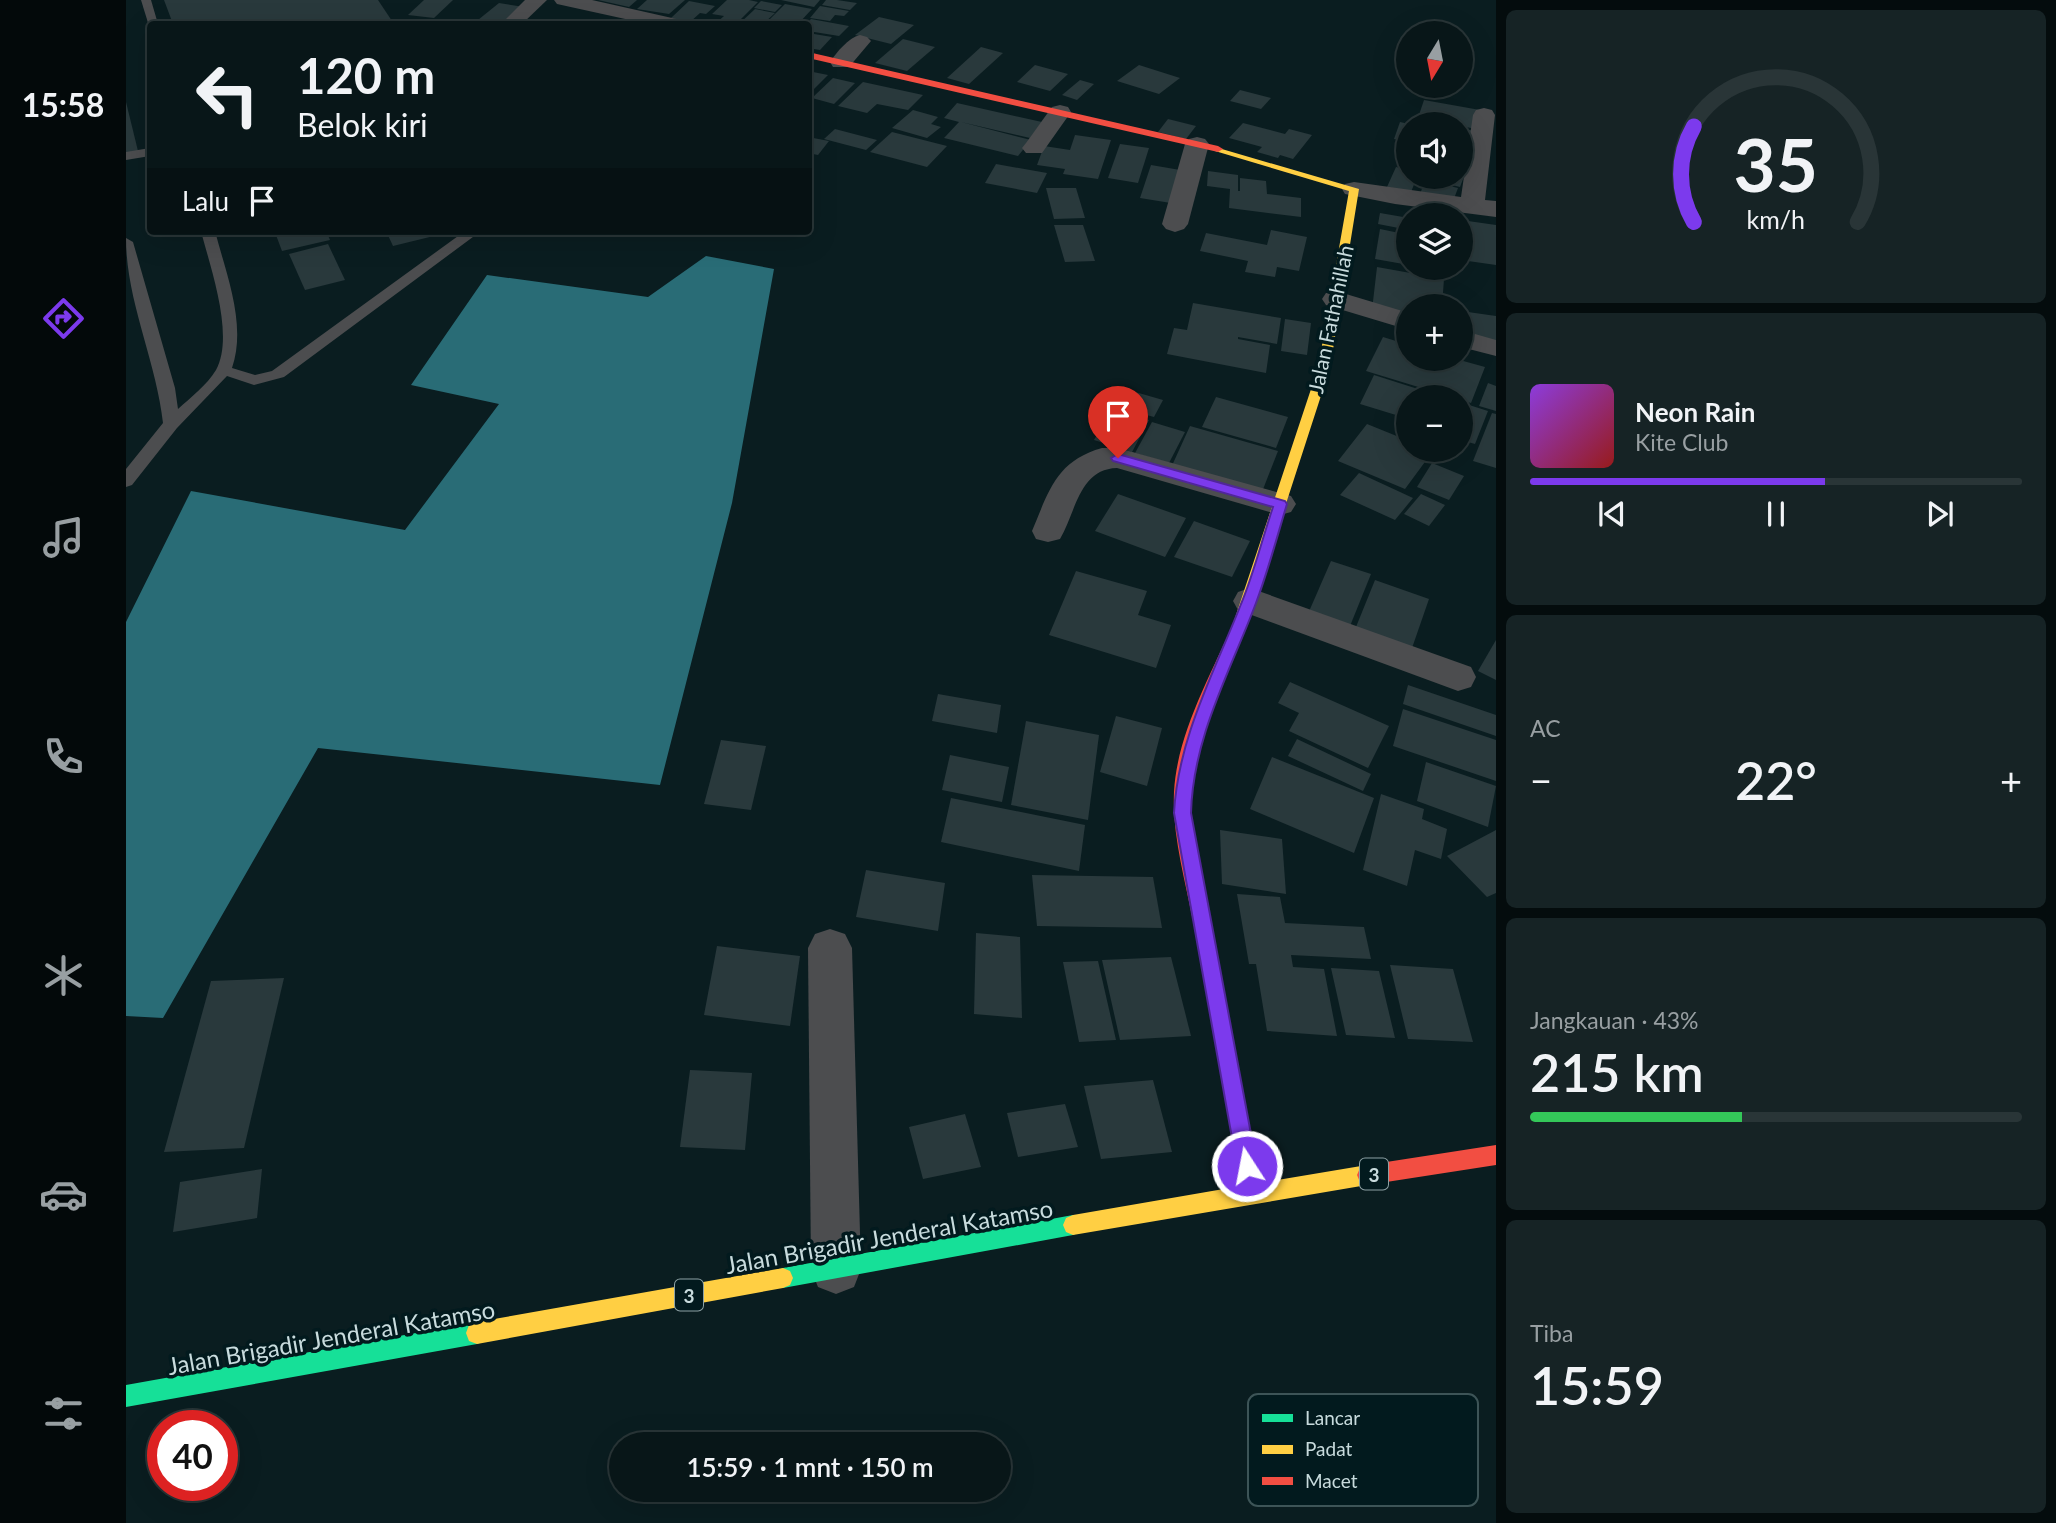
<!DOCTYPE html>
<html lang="id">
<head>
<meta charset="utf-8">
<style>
  :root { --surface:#081618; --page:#162325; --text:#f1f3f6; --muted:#989fa2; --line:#293537; --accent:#7c3aed }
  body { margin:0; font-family:Lato,sans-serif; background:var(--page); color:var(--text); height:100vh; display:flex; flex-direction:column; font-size:26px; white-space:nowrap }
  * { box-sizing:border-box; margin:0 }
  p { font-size:23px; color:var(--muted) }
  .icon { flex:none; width:38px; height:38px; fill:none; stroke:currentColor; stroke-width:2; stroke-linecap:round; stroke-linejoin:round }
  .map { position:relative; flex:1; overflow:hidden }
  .panel { display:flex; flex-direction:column; gap:10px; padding:10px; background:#040c0d; width:560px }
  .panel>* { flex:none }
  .hud { position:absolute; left:21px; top:21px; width:665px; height:214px; border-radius:7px; box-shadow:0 7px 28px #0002,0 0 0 2px var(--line); background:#081618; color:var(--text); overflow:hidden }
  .needle { width:46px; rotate:190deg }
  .controls { position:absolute; left:1270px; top:21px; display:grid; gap:14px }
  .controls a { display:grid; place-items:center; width:77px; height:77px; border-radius:50%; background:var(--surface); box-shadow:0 7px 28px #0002,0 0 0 2px var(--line); font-size:35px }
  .speed { position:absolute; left:21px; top:1410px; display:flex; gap:14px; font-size:35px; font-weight:700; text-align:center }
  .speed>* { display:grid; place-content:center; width:91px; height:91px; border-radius:50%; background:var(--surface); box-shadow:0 7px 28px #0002,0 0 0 2px var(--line); line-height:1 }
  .speed .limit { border:10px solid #d22; background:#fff; color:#111 }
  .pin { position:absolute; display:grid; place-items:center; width:60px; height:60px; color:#fff; margin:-72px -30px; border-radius:50% 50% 50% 0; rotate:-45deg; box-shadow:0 0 7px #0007 }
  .pin .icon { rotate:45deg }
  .me { position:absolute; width:77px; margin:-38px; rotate:349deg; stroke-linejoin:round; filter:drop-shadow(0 0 5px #0008) }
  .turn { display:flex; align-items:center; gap:24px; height:147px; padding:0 35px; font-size:32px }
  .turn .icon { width:91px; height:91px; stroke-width:2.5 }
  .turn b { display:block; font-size:49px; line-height:60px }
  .then { display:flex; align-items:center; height:66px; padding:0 35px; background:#0003; gap:14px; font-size:26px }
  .big { font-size:52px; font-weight:600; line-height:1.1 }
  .panel .card { flex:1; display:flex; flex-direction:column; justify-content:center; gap:10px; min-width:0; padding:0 24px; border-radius:10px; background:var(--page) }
  .panel .dial { align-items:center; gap:0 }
  .dial svg { height:182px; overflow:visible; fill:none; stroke:var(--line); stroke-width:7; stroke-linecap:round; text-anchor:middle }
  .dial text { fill:var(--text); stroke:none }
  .song { display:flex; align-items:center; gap:21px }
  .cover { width:84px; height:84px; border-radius:10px; background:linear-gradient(135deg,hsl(270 70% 55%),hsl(0 70% 35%)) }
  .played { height:7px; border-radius:4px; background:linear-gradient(90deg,var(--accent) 60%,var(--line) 60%) }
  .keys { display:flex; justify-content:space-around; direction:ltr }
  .heat { display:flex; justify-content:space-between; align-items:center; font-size:38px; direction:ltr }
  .charge { height:10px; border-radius:5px; background:linear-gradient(90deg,#34c759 43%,var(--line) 0) }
  .trip { position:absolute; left:483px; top:1432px; width:402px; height:70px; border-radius:35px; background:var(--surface); box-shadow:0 7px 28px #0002,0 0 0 2px var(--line); font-weight:600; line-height:70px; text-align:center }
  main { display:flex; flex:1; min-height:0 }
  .dock { display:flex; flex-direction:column; width:126px; justify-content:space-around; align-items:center; background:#03090a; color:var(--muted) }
  .dock .icon { width:49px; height:49px }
  .dock .current { color:var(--accent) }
  .dock b { font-size:32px; color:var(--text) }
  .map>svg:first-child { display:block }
</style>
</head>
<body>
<main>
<nav class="dock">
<b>15:58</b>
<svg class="icon current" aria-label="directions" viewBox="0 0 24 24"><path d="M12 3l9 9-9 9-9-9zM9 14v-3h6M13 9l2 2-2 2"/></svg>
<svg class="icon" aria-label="music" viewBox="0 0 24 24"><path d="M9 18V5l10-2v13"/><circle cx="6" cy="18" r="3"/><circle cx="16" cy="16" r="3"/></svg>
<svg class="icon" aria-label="phone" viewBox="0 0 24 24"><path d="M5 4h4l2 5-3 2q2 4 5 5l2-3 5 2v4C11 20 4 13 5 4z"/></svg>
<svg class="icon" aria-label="climate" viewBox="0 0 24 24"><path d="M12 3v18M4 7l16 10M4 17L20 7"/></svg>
<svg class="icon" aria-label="car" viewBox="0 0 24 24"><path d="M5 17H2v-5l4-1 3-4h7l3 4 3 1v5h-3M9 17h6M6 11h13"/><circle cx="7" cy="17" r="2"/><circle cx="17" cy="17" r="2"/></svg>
<svg class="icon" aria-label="filters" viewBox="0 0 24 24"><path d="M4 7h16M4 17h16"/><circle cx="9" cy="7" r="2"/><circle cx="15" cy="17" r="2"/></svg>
</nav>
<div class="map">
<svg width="1370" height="1523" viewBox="0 0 1370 1523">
  <rect width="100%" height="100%" fill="#0a1d20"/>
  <path fill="#296c76" d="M580,256L648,269L606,503L534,785L192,748L37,1018L0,1016V622L65,491L279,530L373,404L285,385L361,275L522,297Z"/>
  <g fill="#29393c">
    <path d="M38,0H252L268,24H47Z"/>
    <path d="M298,0H327L308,18L282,15Z"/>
    <path d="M472,0H511L503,7Z"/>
    <path d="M521,0H559L543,14L511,9Z"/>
    <path d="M601,0H623L632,2L610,24H589L598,16L586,14Z"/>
    <path d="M655,0H694L688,7Z"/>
    <path d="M700,0H711L731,3L724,10L696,5Z"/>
    <path d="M563,1L589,6L580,14L574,13L564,22L545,18Z"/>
    <path d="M635,1L656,5L649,12L628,8Z"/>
    <path d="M373,3L398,7L378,24H347Z"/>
    <path d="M659,4L686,9L672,24H639Z"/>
    <path d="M694,6L723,11L718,16L709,15L704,21L684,18Z"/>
    <path d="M629,9L649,13L637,24H613Z"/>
    <path d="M753,17L788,25L765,44L729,35Z"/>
    <path d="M685,19L723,26L713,36L682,31V24H680Z"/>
    <path d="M682,33L706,37L694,50L682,48Z"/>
    <path d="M777,39L809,47L781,71L749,63Z"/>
    <path d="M855,47L877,53L843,84L821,78Z"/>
    <path d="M909,65L942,74L924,91L891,82Z"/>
    <path d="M1013,65L1054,78L1033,94L991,81Z"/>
    <path d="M682,71L702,75L682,95Z"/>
    <path d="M707,78L729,83L708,104L686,98Z"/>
    <path d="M954,80L968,84L951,100L936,95Z"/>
    <path d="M737,82L797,95L782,110L751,104L741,113L712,106Z"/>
    <path d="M1114,90L1145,98L1135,109L1104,101Z"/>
    <path d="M1298,100L1354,110L1350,129L1335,126V124L1292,118Z"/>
    <path d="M0,102L12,151L0,153Z"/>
    <path d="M831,103L916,122L904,138L835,122L905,140L892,156L818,138L833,122L818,118Z"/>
    <path d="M787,110L812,117L805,124L815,127L801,138L766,128Z"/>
    <path d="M1042,119L1070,126L1060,139L1032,132Z"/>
    <path d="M1274,122L1283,124V142L1268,139Z"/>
    <path d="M1117,123L1159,134L1163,129L1186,135L1167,159L1154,155L1152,158L1131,152L1136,147L1103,138Z"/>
    <path d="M1335,128L1348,131L1342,151L1335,150Z"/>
    <path d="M709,129L751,140L740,150L698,139Z"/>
    <path d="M766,132L821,146L801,167L744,152Z"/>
    <path d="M949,135L985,140L972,179L937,174L939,169L911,165L918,146L944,150Z"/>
    <path d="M682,137L703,141L692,155L682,153Z"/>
    <path d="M994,144L1023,148L1012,183L982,178Z"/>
    <path d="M1279,144L1283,145V164L1272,162Z"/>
    <path d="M870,164L921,173L911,193L859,183Z"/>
    <path d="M1025,165L1060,171L1051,204L1014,198Z"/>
    <path d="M1270,167L1283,170V177H1291L1285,192L1261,187Z"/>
    <path d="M1082,171L1112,175V191H1114V178L1140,181L1141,194L1175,198V217L1103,208L1104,189L1081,186Z"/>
    <path d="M1302,177H1329L1337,179L1334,187L1301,179Z"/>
    <path d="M1299,180L1332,188L1326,204L1293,197Z"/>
    <path d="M920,188H950L959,218L928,219Z"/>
    <path d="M1254,213L1283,218V230L1252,224Z"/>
    <path d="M1335,220L1370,225V265L1335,260Z"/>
    <path d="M928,225H957L969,261L939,262Z"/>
    <path d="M1254,229L1283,235V265L1249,259Z"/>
    <path d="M1145,230L1181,237L1173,271L1151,267L1149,277L1119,272L1122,261L1074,251L1080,233L1141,245Z"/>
    <path d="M166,231H200L204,240L156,251L150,235Z"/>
    <path d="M260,231H314L316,234L267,246Z"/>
    <path d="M202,244L219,280L179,290L163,254Z"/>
    <path d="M1251,267L1318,279L1316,306H1283V317L1246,310Z"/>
    <path d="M1067,303L1155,318L1151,344L1112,337V339L1144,345L1140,373L1041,354L1048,328L1061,330Z"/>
    <path d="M1335,311L1370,316V341L1335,336Z"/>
    <path d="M1159,319L1185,323L1181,355L1155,351Z"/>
    <path d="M1257,337L1283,345V359H1330L1359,367L1345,403L1335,400V397H1325L1240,371Z"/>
    <path d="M1248,375L1317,397H1283V419L1234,404Z"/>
    <path d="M1362,383L1370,386V411L1353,406Z"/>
    <path d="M992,387L1037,400L1028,417L982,405Z"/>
    <path d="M1090,397L1162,417L1150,448L1076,427Z"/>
    <path d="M1340,404L1362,411L1349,444L1335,440V416Z"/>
    <path d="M986,409L1023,420L1006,452L968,440Z"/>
    <path d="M1366,413L1370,414V468L1347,461Z"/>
    <path d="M1026,422L1059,432L1043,463L1009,453Z"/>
    <path d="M1241,424L1283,441V450L1307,451L1279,489L1212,461Z"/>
    <path d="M1064,426L1152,451L1134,497L1044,470Z"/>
    <path d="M1306,463L1338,476L1323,500L1291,487Z"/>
    <path d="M1233,473L1287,498L1269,520L1214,495Z"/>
    <path d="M992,494L1060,518L1039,557L969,531Z"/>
    <path d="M1295,494L1319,505L1303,526L1278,514Z"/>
    <path d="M1068,521L1124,541L1106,577L1048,557Z"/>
    <path d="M1205,561L1245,574L1222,631L1181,616Z"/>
    <path d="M950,571L1021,591L1012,615L1045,625L1030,668L923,635Z"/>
    <path d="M1249,580L1303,599L1286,648L1230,627Z"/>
    <path d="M1370,640V680L1352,671Z"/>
    <path d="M1164,682L1263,726L1242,768L1163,731L1173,713L1152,703Z"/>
    <path d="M1282,685L1370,715V736L1277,704Z"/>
    <path d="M812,694L875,705L871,733L806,721Z"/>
    <path d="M1277,709L1370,740V781L1267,746Z"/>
    <path d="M990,716L1036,728L1021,786L974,772Z"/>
    <path d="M900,721L973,735L962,820L885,805Z"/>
    <path d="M1171,739L1245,774L1237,791L1162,756Z"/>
    <path d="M595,740L640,746L625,810L578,804Z"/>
    <path d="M824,755L883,767L876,802L816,790Z"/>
    <path d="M1146,757L1248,798L1228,853L1124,809Z"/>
    <path d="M1300,762L1370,786L1362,827L1291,801Z"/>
    <path d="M1255,794L1298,809L1296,819L1321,829L1315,859L1289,850L1281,886L1237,870Z"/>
    <path d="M825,798L959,825L953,871L815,842Z"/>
    <path d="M1094,830L1156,839L1160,894L1096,884Z"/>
    <path d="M1370,830V893L1361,897L1321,856Z"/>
    <path d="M740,870L819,883L812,931L730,917Z"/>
    <path d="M906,875L1027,877L1036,928L911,926Z"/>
    <path d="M1111,894L1154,897L1159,923L1238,927L1245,959L1165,955L1167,967L1198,969L1211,1036L1141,1031L1130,964H1123Z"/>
    <path d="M850,933L894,937L896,1018L848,1014Z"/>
    <path d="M591,946L674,956L664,1026L578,1015Z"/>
    <path d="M1045,957L1065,1036L994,1040L976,960Z"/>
    <path d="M972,961L990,1040L953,1042L937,962Z"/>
    <path d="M1264,965L1327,969L1347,1042L1282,1039Z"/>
    <path d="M1205,968L1253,971L1269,1038L1220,1035Z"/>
    <path d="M158,978L118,1148L38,1152L85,981Z"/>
    <path d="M564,1070L626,1073L619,1150L554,1147Z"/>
    <path d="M1027,1080L1046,1152L975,1159L958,1086Z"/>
    <path d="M939,1104L952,1147L892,1157L881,1113Z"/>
    <path d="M839,1114L855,1167L797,1179L783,1127Z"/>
    <path d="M136,1169L131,1218L47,1232L54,1182Z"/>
  </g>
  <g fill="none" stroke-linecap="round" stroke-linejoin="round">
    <g fill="#4c4d4f" fill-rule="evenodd">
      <path d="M15,0H25L32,24L23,26Z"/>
      <path d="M24,148V156L0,160V152Z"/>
      <path d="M75,231H89C100,274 121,324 106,368L129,375L146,371L339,231H355L158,377L128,385L101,376L51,428L6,485L0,487V469L37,423C30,360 0,301 0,238L7,242L49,388L52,409C64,398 81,385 90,370C109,335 84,267 75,231Z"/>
    </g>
    <g fill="#4c4d4f" fill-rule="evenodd">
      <path d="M399,0H421L396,24H375Z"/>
      <path d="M428,0H466L555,20L558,24H522L431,4Z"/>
      <path d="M734,35L741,37L745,41L723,67H707L704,62C711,52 722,38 734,35Z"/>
      <path d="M934,105L942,107L945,112L916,153H900L896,148L900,143L926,107Z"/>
      <path d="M1358,108L1366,110L1369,115L1359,200L1370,201V217L1269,204L1219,194L1216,189L1219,184L1228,182L1335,197L1347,115L1350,110Z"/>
      <path d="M1071,137L1079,139L1083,144L1062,224L1058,229L1049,232L1040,229L1036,224L1059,144L1063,139Z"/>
      <path d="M1210,291L1283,313V330L1200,305L1196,299L1200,293Z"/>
      <path d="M1335,330L1370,340V356L1335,347Z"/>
      <path d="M976,448H992L1165,496L1170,504L1165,512L1154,515L991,468C953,469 950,512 934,539L922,542L910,539L906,531C923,491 930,461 976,448Z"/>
      <path d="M1124,588L1345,667L1350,677L1345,687L1332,691L1112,610L1107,601L1112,592Z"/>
      <path d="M704,929L719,934L726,948L735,1269L728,1287L710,1294L692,1287L685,1269L682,948L689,934Z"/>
    </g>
    <g fill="#16e098" fill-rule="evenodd">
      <path d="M947,1215L954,1218L957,1225L954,1232L947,1235L657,1288L650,1285L647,1278L650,1271L657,1268Z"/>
      <path d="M351,1322L359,1325L362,1333L359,1341L351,1344L0,1407V1385Z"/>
    </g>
    <g fill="#ffcf43" fill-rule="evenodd">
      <path d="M1089,147L1233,189L1204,368L1121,624L1114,629L1107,624L1192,368L1223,191L1089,151Z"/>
      <path d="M1076,913L1082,916L1085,921L1134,1183L1241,1165L1248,1168L1251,1175L1248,1182L1241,1185L947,1235L940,1232L937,1225L940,1218L947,1215L1115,1186L1067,921L1070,916Z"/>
      <path d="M657,1268L664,1271L667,1278L664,1285L657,1288L351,1344L343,1341L340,1333L343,1325L351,1322Z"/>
    </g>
    <g fill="#f24e42" fill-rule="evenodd">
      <path d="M682,52L1092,146L1097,149L1092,152L682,58Z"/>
      <path d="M1114,619L1121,624C1099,677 1066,734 1064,793C1062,836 1076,879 1085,921L1082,926L1076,929L1070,926L1067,921C1059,879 1046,835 1048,792C1051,734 1084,677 1107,624Z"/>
      <path d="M1370,1145V1165L1241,1185L1234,1182L1231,1175L1234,1168L1241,1165Z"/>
    </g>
  </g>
  <path fill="#7c3aed" stroke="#51269a" stroke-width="2" d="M992,454L1159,501L1161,504C1151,537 1142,571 1130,603C1104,672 1067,737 1065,813L1131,1166L1128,1173L1121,1176L1114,1173L1111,1166L1048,813C1052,738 1088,673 1115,604C1128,573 1136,539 1147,507L987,461L985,458Z"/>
  <g text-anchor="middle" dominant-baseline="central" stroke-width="7" stroke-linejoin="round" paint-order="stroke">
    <g fill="#021a1e" stroke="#8da1a4" stroke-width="2">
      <rect x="1234" y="1158.5" width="28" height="31" rx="5"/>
      <rect x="549" y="1279.5" width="28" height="31" rx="5"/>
    </g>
    <g font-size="19" font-weight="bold" fill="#c8dbdd">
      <text x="1248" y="1174">3</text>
      <text x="563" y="1295">3</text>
    </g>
    <g font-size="21" fill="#c8dbdd" stroke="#021a1e">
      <text transform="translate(1204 319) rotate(-78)">Jalan Fathahillah</text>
    </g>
    <g font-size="24" fill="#c8dbdd" stroke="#021a1e">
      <text transform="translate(763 1236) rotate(-10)">Jalan Brigadir Jenderal Katamso</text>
      <text transform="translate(205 1337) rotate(-10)">Jalan Brigadir Jenderal Katamso</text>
    </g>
  </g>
  <rect x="1122" y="1394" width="230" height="112" rx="10" fill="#021a1e" stroke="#3d5457" stroke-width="2"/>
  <rect x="1136" y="1414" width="31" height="8" fill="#16e098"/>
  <rect x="1136" y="1445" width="31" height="9" fill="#ffcf43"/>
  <rect x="1136" y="1477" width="31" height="8" fill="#f24e42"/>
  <g font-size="19" fill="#c8dbdd">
    <text x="1179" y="1425">Lancar</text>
    <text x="1179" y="1456">Padat</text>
    <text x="1179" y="1488">Macet</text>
  </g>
</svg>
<div class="controls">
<a><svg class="needle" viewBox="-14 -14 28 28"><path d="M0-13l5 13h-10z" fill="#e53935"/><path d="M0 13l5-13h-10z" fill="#989fa2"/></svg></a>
<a><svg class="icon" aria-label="sound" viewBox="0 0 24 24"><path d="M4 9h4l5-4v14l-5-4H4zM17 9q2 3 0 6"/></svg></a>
<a><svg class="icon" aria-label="layers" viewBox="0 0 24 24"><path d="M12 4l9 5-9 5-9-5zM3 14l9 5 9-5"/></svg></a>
<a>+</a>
<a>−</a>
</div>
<div class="speed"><div class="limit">40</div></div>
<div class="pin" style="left:992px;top:458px;background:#d93025"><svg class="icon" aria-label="arrive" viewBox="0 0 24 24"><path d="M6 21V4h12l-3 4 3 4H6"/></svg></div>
<svg class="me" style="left:1121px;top:1166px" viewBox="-20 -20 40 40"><circle r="17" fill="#7c3aed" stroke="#fff" stroke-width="3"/><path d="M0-11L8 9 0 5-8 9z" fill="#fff"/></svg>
<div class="trip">15:59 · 1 mnt · 150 m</div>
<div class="hud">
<div class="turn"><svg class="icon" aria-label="left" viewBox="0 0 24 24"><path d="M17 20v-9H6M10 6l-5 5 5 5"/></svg><div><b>120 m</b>Belok kiri</div></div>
<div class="then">Lalu<svg class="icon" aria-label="arrive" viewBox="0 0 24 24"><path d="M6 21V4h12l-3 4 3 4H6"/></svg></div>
</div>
</div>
<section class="panel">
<div class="card dial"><svg viewBox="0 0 100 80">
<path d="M14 69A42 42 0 1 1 86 69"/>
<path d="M14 69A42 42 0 0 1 14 27" stroke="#7c3aed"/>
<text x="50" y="56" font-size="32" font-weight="700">35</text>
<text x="50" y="72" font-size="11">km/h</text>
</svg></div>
<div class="card">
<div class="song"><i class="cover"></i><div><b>Neon Rain</b><p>Kite Club</p></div></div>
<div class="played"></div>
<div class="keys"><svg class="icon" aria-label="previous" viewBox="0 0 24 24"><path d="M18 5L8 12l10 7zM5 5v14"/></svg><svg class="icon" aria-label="pause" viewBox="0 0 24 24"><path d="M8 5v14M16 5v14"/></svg><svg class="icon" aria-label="next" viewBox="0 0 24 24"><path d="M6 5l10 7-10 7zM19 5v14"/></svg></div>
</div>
<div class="card"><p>AC</p>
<div class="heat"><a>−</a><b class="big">22°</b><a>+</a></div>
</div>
<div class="card"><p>Jangkauan · 43%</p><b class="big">215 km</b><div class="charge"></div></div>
<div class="card"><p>Tiba</p><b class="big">15:59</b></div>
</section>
</main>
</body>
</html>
